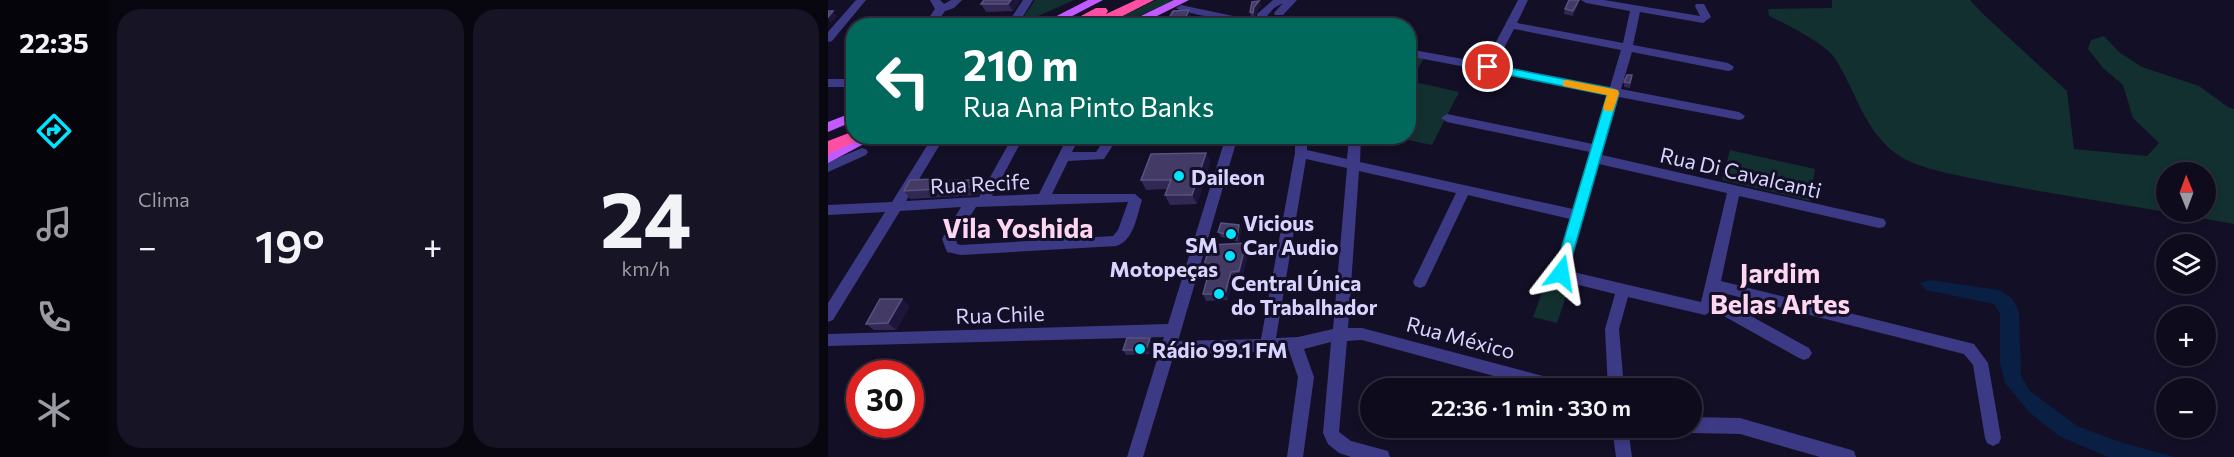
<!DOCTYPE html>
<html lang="pt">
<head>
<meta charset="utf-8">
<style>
  :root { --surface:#0e0b1c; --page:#171425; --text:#f1f3f6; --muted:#9b9ba3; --line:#2e2b3b; --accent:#00e5ff }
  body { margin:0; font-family:Commissioner,sans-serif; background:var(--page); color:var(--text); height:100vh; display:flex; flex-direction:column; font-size:22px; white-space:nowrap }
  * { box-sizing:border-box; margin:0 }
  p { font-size:20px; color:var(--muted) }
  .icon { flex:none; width:33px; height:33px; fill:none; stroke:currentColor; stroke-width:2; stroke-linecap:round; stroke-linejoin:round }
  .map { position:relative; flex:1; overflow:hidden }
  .side { display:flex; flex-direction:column; gap:9px; padding:9px; background:#08060f; width:720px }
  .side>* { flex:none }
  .hud { position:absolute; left:18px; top:18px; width:570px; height:126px; border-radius:24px; box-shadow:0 3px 9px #0003,0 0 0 2px var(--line); background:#00695c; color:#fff; overflow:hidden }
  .needle { width:39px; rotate:359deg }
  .controls { position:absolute; left:1328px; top:162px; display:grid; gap:12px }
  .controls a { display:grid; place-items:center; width:60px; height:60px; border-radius:50%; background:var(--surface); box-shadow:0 3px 9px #0003,0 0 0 2px var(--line); font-size:30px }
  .speed { position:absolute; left:18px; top:360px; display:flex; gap:12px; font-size:30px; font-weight:700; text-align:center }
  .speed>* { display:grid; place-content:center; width:78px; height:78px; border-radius:50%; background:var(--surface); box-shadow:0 3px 9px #0003,0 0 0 2px var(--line); line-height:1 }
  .speed .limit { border:9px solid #d22; background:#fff; color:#111 }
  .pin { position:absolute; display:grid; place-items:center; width:51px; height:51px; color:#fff; margin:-26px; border:3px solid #fff; border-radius:50%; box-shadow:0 2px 6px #0007 }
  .me { position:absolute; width:66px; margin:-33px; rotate:14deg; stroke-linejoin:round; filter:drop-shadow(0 0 4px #0008) }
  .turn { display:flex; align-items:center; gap:21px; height:126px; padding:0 18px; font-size:27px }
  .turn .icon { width:78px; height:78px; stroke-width:2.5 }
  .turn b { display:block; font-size:42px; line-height:51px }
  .big { font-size:45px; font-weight:600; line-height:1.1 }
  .side .widget { flex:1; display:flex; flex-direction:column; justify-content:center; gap:9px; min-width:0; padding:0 21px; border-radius:24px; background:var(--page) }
  .side .dial { align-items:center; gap:0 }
  .dial b { font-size:78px; line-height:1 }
  .heat { display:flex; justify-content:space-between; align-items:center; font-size:33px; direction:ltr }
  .side .tiles { flex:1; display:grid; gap:9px; grid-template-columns:repeat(2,1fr) }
  .trip { position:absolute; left:532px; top:378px; width:342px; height:60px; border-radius:30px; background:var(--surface); box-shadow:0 3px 9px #0003,0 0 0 2px var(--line); font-weight:600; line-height:60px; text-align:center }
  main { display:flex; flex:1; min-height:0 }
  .dock { display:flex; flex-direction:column; width:108px; justify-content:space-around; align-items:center; background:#06040b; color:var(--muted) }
  .dock .icon { width:42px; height:42px }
  .dock .on { color:var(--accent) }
  .dock b { font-size:27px; color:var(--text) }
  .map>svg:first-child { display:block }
</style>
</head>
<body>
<main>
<nav class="dock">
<b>22:35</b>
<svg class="icon on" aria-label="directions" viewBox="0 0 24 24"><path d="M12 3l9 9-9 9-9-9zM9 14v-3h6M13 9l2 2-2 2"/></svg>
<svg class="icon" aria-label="music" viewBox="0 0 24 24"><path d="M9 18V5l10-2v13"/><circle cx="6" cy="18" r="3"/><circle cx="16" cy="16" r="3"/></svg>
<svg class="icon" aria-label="phone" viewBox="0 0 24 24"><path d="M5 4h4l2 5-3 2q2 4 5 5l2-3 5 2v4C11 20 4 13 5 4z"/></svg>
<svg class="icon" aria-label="climate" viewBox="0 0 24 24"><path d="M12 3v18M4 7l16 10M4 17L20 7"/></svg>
</nav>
<section class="side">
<div class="tiles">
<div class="widget"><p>Clima</p>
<div class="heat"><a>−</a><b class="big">19°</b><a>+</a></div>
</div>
<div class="widget dial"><b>24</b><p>km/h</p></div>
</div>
</section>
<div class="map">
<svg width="1406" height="457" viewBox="0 0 1406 457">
  <rect width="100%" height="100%" fill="#130f26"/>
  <g fill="#12302f" fill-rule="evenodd">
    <path d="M207,0H246L190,25Z"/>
    <path d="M328,0H347L290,25L275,26Z"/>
    <path d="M1004,0H1142L1154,13L1239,91L1246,149L1319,156L1331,143L1305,118L1295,85L1275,68L1260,49L1263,40L1276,36L1292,53L1314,67L1371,86L1400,107L1406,109V224C1327,209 1247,198 1167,183C1140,177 1089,170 1067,153C1034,127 1028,90 1006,57C997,44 957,23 941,16L940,9L1004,8ZM1338,172H1377V212H1338Z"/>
    <path d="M581,54L597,57L582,81L631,92L604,145L565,137L580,136Z"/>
    <path d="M902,150L987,169L982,201L894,180Z"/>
    <path d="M719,279L742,285L729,323L705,317Z"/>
  </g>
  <path fill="#0a1f44" d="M1102,280L1171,290L1184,298L1191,312L1193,376L1202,391L1249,426L1289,441L1346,457H1280L1231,436L1202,413L1177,383L1172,362V314L1166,304L1098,290L1092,283Z"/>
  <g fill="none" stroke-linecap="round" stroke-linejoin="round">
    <g fill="#3d3a85" fill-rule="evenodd">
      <path d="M28,0H38L4,41L0,42V32Z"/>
      <path d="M102,0H112L116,4L123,0H134L126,8L117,11L106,26H95L107,9Z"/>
      <path d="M195,0H205L189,26H178Z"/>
      <path d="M445,0H469L455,15H447L446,13L455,3L446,8L439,16L453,18V26H443L442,21L437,26H423L353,11L348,8L353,5L429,21V14Z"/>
      <path d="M690,0H700L689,23L795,43L802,11L758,3L753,0H776L872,16L867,6L868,4H876L883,17L875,23L812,12L805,45L900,63L906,67L904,70L900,71L804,52L793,89L911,112L917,116L915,119L911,120L791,97L774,155L1056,219L1058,223L1056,227L1051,228L911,196L893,281L1146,344L1160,363L1173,438L1171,443L1165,446L1159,443L1157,438L1145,365L1136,354L891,292L890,298L981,348L984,353L981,358L976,360L971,358L885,310L877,315L800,297L791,329L796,388H780L777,329L787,294L735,281L726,273L742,219L640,195L597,286L592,288L587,286L585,282L628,193L531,171L520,328H534L734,381L740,383L742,388H710L534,340L519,341L511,432L523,441L560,451L562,457H523L511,453L500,444L495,433L503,342L476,349L486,377L475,457H459L470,377L461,351L346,354L315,457H299L336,337L0,346V334L340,324L398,136H410L350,341L433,339L467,153V136H479V150L519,159L521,136H533L532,162L745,209L762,152L619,122L613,118L619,114L765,144L780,94L580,56V49L657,63ZM686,29L793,50L782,87L667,65ZM478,159L519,168L505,329L470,337L448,338ZM771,164L899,193L873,302L741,271Z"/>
      <rect x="0" y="79" width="26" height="8"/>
      <path d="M105,136H117L78,201L151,197L185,136L192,137L194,140L164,196L211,194L239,138L283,136L287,142L276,159L240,161L224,194H307L314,200C309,215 306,241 288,246L133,255L119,252L114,239L133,207L72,211L5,320L0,322V303L57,212L0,215V205L64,202ZM274,143L268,152H244L248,144ZM300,202L290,230L285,236L133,245L129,244L128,239L148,207Z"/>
      <path d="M34,148L38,149L40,152L38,155L0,172V162Z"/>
      <path d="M864,417L912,418L1020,449L1026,451L1028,457H992L912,434L864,433L857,428H864Z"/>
      <path d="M784,428H800L804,457H788Z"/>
    </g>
    <g fill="#c25bff" fill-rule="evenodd">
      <path d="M260,0H275L225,26H209Z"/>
      <path d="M346,0H361L309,26H292Z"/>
      <path d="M26,112V121L0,132V122Z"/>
      <path d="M32,136H51L0,163V152Z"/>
    </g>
    <g fill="#ff4fa3" fill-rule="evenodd">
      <path d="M308,0H326L275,26H256L258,23L234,26L268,8H278L280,11L278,14Z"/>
      <path d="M26,131V136H34L32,140L0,154V141Z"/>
    </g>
  </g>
  <g fill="#312854">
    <path d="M192,0L185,11L158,12L153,4Z"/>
    <path d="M431,1L433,6L428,12L427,18L423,17L422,12Z"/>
    <path d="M750,5L745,16L736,14L737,9Z"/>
    <path d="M361,10L363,18L360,26H339L338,23Z"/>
    <path d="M804,75L802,88L796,87V82Z"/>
    <path d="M378,153L382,162L369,204L342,205L337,195L339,189L318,190L313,180Z"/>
    <path d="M107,179L109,181L154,187L150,195L82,199L76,191Z"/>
    <path d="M411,225L413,230L411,242L393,237L390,232Z"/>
    <path d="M418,243L421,250L414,278H406L400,300L378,301L375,294L379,279H378L374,272Z"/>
    <path d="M82,306L68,330H46L38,324Z"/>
    <path d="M326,342L322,354L298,355L295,350Z"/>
  </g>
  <g fill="#1d163a">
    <path d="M183,0H192L185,11L180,4Z"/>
    <path d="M751,0L750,5L745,16V11Z"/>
    <path d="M431,1L433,6L428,12L427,18L425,13L426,7Z"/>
    <path d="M361,10L363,18L360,26H356L355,23Z"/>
    <path d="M5,11L9,16L3,23L0,19V17Z"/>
    <path d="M378,153L382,162L369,204L364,195Z"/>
    <path d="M148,180L154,187L150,195L144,187Z"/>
    <path d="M411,225L413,230L411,242L409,238Z"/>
    <path d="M418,243L421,250L414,278L411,271Z"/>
    <path d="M403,272L406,278L400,300L397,294Z"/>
    <path d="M74,299L82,306L68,330L60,323Z"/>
    <path d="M322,338L326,342L322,354L318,350Z"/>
  </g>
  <g fill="#433a66" stroke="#5a527e" stroke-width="1.5">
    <path d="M156,0H183L180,4H153Z"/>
    <path d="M741,0H751L745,11L737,9Z"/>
    <path d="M431,1L426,7L425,13L422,12L424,2Z"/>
    <path d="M361,10L355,23H338L345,11Z"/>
    <path d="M0,11H5L0,17Z"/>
    <path d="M394,19L422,21L421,26H393Z"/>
    <path d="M799,75H804L802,83L796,82Z"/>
    <path d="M378,153L364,195H337L343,180H313L323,154Z"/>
    <path d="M107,179L106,181L148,180L144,187L76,191L82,180Z"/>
    <path d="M393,223L411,225L409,238L390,232Z"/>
    <path d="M418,243L411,271L403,272L397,294H375L381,272H374L382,245Z"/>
    <path d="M52,299H74L60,323L38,324Z"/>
    <path d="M299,338H322L318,350H295Z"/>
  </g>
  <path fill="#00e5ff" stroke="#0095a6" stroke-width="1.5" d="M660,64L786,89L791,93L738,277H728L726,273L779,95L656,70L655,67Z"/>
  <path fill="#f59e0b" d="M739,80L790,90L791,93L785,111H777L775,108L779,95L735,86V81Z"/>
  <g fill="#00e5ff" stroke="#130f26" stroke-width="2">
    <circle cx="351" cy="176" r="6"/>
    <circle cx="403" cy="234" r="6"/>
    <circle cx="402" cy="256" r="6"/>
    <circle cx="391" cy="294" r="6"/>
    <circle cx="312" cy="349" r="6"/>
  </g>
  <g text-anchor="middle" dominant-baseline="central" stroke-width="6" stroke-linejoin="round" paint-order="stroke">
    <g font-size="21" fill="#d9d4ff" stroke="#130f26">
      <text transform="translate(913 172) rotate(13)">Rua Di Cavalcanti</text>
      <text transform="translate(152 183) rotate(-3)">Rua Recife</text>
      <text transform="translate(172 314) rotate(-2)">Rua Chile</text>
      <text transform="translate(633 337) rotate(15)">Rua México</text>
    </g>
    <g font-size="21" font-weight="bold" fill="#d9d4ff" stroke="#130f26" text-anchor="start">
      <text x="363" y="176">Daileon</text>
      <text x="415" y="222">Vicious<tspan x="415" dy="24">Car Audio</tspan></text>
      <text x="390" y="244" text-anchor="end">SM<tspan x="390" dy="24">Motopeças</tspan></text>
      <text x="403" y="282">Central Única<tspan x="403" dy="24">do Trabalhador</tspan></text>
      <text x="324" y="349">Rádio 99.1 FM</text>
    </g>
    <g font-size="27" font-weight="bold" fill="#ffd6f0" stroke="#130f26">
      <text x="190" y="227">Vila Yoshida</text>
      <text x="952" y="272">Jardim<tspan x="952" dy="31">Belas Artes</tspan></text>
    </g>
  </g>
</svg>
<div class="controls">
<a><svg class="needle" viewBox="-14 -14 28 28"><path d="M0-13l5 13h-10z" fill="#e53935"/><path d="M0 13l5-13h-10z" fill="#9b9ba3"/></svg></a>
<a><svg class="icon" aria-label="layers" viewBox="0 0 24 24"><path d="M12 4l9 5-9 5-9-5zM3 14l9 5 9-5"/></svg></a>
<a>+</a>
<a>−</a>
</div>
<div class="speed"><div class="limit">30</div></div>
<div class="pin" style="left:660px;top:67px;background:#d93025"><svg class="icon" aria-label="arrive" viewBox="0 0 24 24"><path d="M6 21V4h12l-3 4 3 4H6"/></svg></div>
<svg class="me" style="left:733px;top:273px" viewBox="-20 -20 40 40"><path d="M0-17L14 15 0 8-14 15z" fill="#00e5ff" stroke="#fff" stroke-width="4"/></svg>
<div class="trip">22:36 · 1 min · 330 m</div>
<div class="hud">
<div class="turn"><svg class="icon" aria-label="left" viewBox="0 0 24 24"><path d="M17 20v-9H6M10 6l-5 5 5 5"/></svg><div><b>210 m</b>Rua Ana Pinto Banks</div></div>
</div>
</div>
</main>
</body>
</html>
